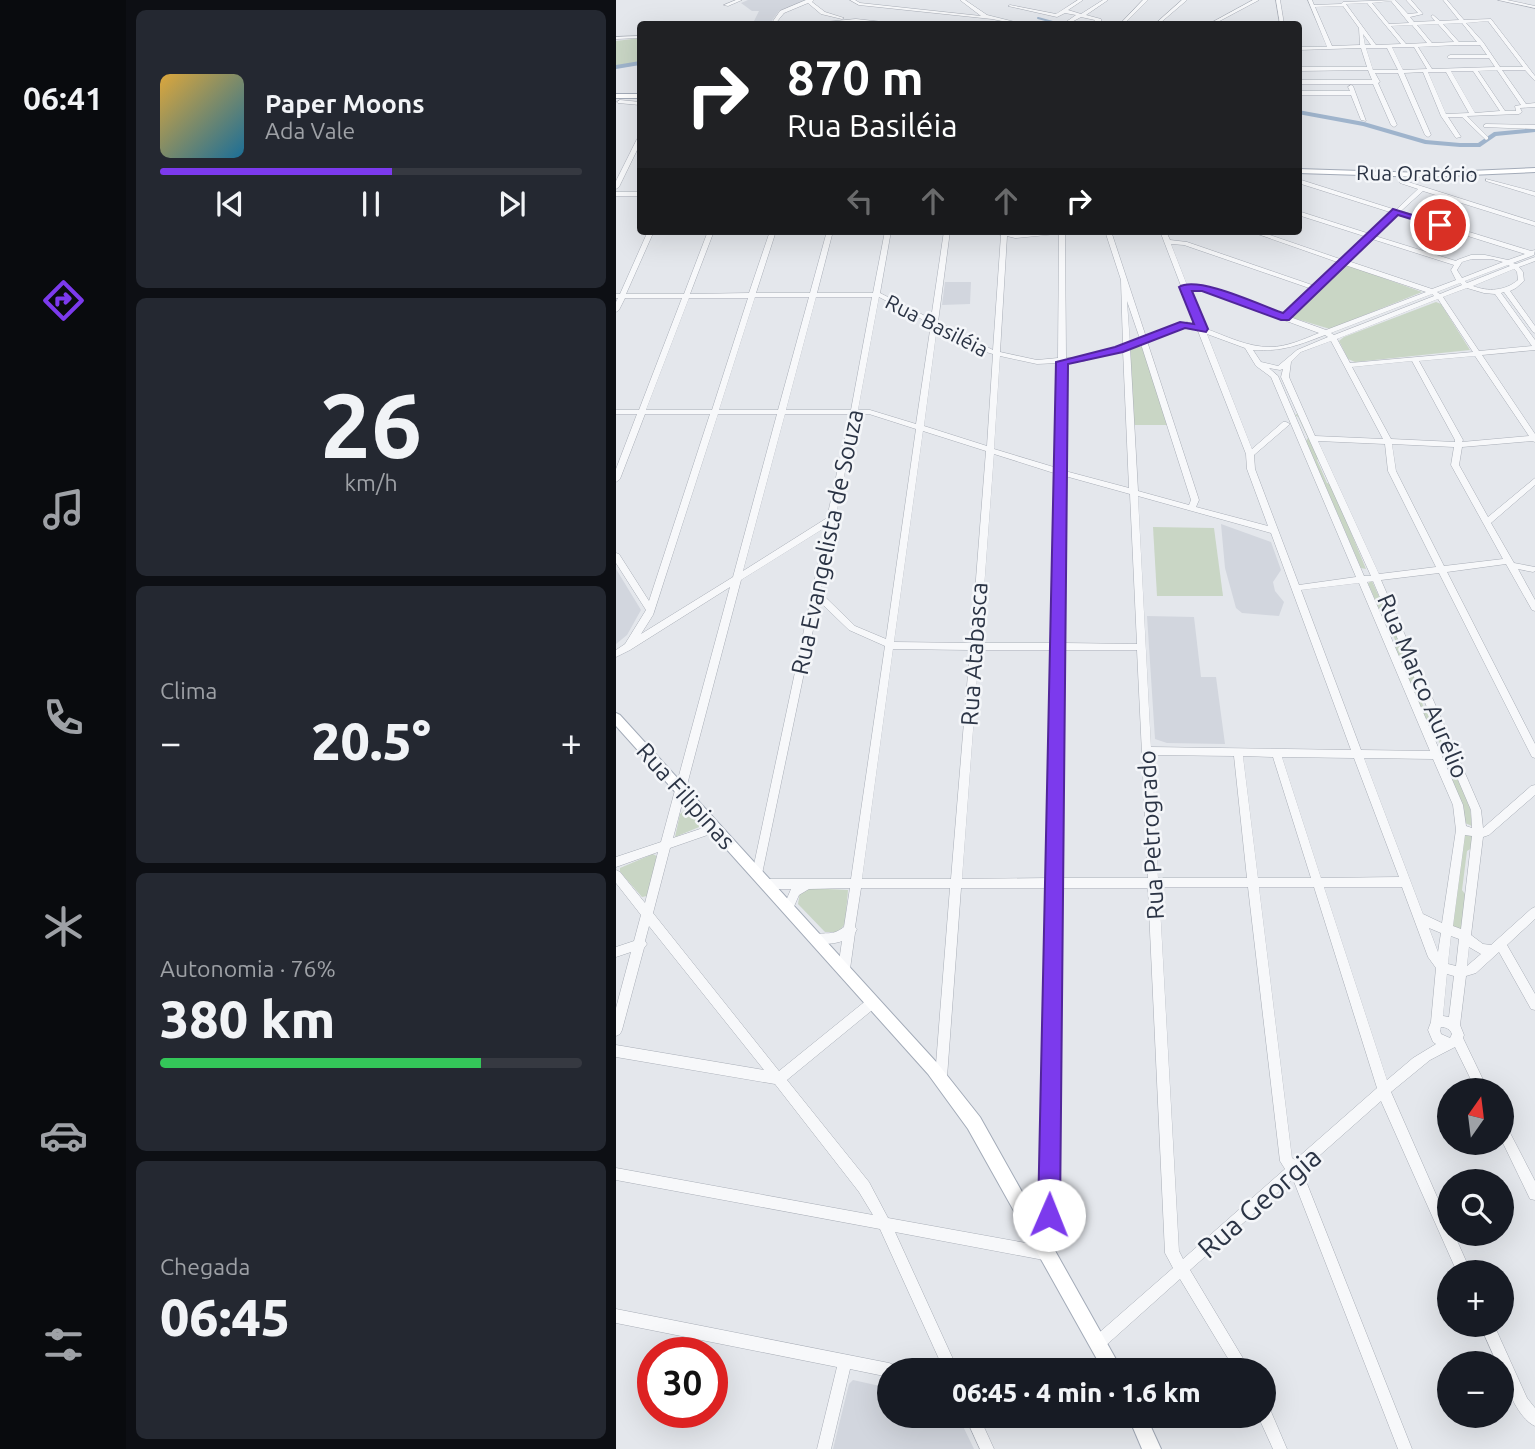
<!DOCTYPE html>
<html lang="pt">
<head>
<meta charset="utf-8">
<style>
  :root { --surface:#171b24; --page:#242831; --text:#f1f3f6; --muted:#9ea1a6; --line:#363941; --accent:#7c3aed }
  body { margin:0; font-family:Ubuntu,sans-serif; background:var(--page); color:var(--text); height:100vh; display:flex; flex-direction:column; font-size:26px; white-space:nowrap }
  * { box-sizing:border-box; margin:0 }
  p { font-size:23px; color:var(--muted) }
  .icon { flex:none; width:38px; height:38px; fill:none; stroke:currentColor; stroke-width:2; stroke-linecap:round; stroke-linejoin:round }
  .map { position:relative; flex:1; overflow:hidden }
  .details { display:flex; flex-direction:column; gap:10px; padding:10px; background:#0d0f14; width:490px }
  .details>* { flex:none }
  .top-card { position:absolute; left:21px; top:21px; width:665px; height:214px; border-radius:7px; box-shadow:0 7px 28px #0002; background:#202124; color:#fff; overflow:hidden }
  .needle { width:46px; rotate:14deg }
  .buttons { position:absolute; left:821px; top:1078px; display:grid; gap:14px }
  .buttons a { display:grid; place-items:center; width:77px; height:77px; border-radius:50%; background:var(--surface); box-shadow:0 7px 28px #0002; font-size:35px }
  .speed { position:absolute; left:21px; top:1337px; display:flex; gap:14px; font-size:35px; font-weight:700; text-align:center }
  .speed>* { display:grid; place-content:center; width:91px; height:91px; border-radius:50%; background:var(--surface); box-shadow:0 7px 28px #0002; line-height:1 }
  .speed .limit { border:10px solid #d22; background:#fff; color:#111 }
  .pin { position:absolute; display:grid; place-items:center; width:60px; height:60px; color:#fff; margin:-30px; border:4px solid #fff; border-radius:50%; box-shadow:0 2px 7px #0007 }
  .me { position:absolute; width:77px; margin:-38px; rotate:1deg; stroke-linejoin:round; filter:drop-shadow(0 0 5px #0008) }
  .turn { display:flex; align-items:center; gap:24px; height:147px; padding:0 35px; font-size:32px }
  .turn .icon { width:91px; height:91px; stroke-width:2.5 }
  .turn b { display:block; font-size:49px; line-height:60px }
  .lanes { display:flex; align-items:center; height:66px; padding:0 35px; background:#0003; justify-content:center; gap:35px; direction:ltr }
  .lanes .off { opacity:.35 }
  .big { font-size:52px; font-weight:800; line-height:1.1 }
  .details .card { flex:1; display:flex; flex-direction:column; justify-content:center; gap:10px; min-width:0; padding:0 24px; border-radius:10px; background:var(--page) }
  .details .dial { align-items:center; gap:0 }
  .dial b { font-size:91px; line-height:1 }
  .song { display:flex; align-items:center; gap:21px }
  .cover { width:84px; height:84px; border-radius:10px; background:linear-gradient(135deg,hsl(40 70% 55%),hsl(200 70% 35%)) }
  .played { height:7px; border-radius:4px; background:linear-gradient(90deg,var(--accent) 55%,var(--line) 55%) }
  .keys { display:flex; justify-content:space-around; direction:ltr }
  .heat { display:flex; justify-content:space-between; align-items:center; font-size:38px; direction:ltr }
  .charge { height:10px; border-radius:5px; background:linear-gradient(90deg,#34c759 76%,var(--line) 0) }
  .trip { position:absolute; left:261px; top:1358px; width:399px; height:70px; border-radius:35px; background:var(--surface); box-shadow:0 7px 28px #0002; font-weight:800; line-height:70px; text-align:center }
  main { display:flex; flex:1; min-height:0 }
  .tabs { display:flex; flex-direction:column; width:126px; justify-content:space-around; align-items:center; background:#090b0e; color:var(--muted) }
  .tabs .icon { width:49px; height:49px }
  .tabs .selected { color:var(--accent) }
  .tabs b { font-size:32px; color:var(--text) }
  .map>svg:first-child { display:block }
</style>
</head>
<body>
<main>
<nav class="tabs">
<b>06:41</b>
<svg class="icon selected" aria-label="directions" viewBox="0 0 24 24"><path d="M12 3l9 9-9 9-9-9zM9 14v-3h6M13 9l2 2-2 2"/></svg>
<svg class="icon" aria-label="music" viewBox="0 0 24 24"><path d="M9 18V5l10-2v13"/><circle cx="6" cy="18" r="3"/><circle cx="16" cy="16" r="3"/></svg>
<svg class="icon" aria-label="phone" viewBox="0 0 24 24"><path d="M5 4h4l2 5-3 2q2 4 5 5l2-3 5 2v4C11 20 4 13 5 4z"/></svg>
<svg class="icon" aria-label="climate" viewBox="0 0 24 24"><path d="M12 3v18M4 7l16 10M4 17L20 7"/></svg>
<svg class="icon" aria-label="car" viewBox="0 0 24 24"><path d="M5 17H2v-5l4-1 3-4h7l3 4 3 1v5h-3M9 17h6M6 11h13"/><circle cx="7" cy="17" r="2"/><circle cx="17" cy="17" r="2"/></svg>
<svg class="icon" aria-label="filters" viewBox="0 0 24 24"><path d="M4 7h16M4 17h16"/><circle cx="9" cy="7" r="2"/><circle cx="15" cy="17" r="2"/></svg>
</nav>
<section class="details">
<div class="card">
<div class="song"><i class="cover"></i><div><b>Paper Moons</b><p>Ada Vale</p></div></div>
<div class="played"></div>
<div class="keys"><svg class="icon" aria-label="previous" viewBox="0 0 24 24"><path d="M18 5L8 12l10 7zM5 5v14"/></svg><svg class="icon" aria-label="pause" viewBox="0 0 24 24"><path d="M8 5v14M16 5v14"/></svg><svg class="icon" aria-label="next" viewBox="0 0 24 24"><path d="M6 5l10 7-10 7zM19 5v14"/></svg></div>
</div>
<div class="card dial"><b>26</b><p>km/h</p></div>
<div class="card"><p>Clima</p>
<div class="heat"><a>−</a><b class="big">20.5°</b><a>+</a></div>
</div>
<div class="card"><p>Autonomia · 76%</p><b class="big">380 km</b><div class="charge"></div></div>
<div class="card"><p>Chegada</p><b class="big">06:45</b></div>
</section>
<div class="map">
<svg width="919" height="1449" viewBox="0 0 919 1449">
  <rect width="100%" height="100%" fill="#e4e7ec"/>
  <g fill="#d2d6de">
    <path d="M132,0H192L163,11L155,22L138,21L143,11H136L125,3Z"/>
    <path d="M329,282H355L354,304L326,305Z"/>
    <path d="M605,524L655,542L665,570L657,582L659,591L668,602L663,616L626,613L620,608L609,568Z"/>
    <path d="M0,569L25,610L11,635L0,644Z"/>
    <path d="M531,616L578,617L585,677H600L609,744L551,743L539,739Z"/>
    <path d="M237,1380L273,1388V1416H342L358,1449H217L233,1384Z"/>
  </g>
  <g fill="#c9d6c5">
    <path d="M24,38V62L0,66V41Z"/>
    <path d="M728,266H734L806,292L714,329L674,317Z"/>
    <path d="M820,302L825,304L854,350L739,362L732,359L723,341L728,337Z"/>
    <path d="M519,346L527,347L552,425H518L514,350Z"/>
    <path d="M681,414L703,458L701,460L711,483L715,484L750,569L745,568L690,441L692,438L682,417L679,415Z"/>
    <path d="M537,527L598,528L607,596H541Z"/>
    <path d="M756,581L799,677L797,680L810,713L815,715L854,808L856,826L849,823L833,776L836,772L821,737L816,735L778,645L780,642L767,612L763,609L752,583Z"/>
    <path d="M71,808L77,810L88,825L59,837L64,814Z"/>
    <path d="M849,834L856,835V848L851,851L846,890L849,894L846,930L836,927Z"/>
    <path d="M37,854L42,857L31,896L26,897L4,872V868Z"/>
    <path d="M192,888L232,890L229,924L222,932H209L182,904L184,892Z"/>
  </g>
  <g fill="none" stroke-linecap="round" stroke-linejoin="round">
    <path stroke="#9fb4cc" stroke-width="2" d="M422,18L444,24"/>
    <g fill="#9fb4cc" fill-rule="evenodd">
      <path d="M24,61V65L0,69V65Z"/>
      <path d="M682,110L748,122L810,140L844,143H862L878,132L919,128V132L880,136L864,147H844L809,144L747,126L682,114Z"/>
    </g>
    <defs>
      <g id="minor">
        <path d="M120,0H126L112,6L108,5Z"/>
        <path d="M190,0H198L196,2L209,12L228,18L226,19L205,14L192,3L168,13L159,24H155L164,11Z"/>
        <path d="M234,0H239L244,3L365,16L344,0H349L371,15L407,24H401L376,19L243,5Z"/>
        <path d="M462,0H467L452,10L465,14L487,0H492L470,15L485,19V21L479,24H475L479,20L465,17L452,24H447L460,15L449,13L441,17L392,6L394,5L440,14Z"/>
        <path d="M527,0H532L508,24H504Z"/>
        <path d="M566,0H571L543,24H539Z"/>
        <path d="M637,0H643L598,24H593Z"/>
        <path d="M660,0H664L668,24H664Z"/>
        <path d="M692,0H696L698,5L725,4L727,2L779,0L792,14L802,13L790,0H795L807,14L794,17L798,22L819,21L815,16L817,15L824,21L843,20L827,0H831L848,20L875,19L919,76V81L909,70H886L910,104L919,103V107L904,108L906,112L903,114L851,116L872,137V139L870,140L846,117H832L845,137L840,138L825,116L807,72L788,73L815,135L812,137L809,135L782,73H759L764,82L762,83L781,125L778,127L775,125L757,84H682V80H756L752,70L682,71V67H751L745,48L682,50V47H711ZM775,1L793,23L773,24L756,3ZM751,3L785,44L760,45L730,4ZM727,6L743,28L744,45L716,46L699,7ZM872,21L907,67H884L867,42L850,23ZM846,23L861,42H843L827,24ZM822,24L838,42L816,43L801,25ZM796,25L811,43L790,44L775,26ZM747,34L755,45H749ZM842,45H864L871,55H834L831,57L832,58H873L879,67L816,69L802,47ZM776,47H798L811,69L787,70ZM750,48H771L782,70H757ZM881,70L905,105L899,106L900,111H889L862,71ZM835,71H857L884,111L859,113ZM812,72H830L853,113L830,114Z"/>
        <path d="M882,0H891L919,6V8Z"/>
        <path d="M240,19L285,24H273L240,21L189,24Z"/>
        <path d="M24,36V38L0,39V37Z"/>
        <path d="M735,85L737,86L750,121L745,120L735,95H682V91H734L732,87Z"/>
        <path d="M4,100L24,102V105L2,103L1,102Z"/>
        <path d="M870,124L919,125V129L868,127V125Z"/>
        <path d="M24,137V144L3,187L0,189V181L21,139Z"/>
        <path d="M682,179L780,210L802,189L784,183V181L786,180L919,222V226L807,191L785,211L915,251L919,250L918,255L897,263L900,264L919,257V261L903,267L907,272L908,281L900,288L894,291L919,326V333L917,332L888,292L885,293L919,340V350L866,355L919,434V442L916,441L846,447L843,465L872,517L919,478V485L875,523L898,563L919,567V571L917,572L902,569L919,600V611L916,610L890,564L831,572L919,744V758L916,757L823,573L765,580L865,810L867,828L915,786L919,785V795L873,835L867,837L855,935L867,944L875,945L915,909L919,907V919L891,945L919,994V1010L915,1009L883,952L860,973L850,976L844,1025L848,1035L847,1038L872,1090H860L839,1047L814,1060L775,1092L833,1224V1234H838L855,1272H841L765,1101L686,1171L796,1449H782L677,1179L574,1270L634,1370H619L564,1279L487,1348L482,1350L477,1348L475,1343L477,1338L557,1268L549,1253L532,888H443L439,1230L432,1247L438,1249L440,1254L438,1259L433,1261L279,1232L342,1370H328L264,1229L0,1180V1168L257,1215L243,1192L159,1084L0,1057V1045L148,1070L33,926L29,941L31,944L28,948L6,1030L4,1034L0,1036V1008L15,952L0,957V947L18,941L25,915L0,883V870L4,872L29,903L42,852L0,867V857L45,842L114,587L14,650L0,657V650L9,644L30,610L0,563V553L3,554L33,601L94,414H29L4,479L0,482V469L21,414H0V410H23L66,298H9L3,310L0,312V302L2,298H0V294H4L32,231H38L10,294H68L92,231H98L74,294L133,293L154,231H160L140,293H194L211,231H217L201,293H257L269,231H275L264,293L315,319L328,231H334L322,322L377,350L385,235L370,231H391V233L399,234L433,231H456L449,233L450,358L467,357L507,346L505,280L489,231H495L530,337L571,322L580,325L544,231H550L554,240L571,242L699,286L724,263L633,231H642L727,260L751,237L682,215V211L754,234L777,213L682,183ZM782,214L909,254L892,260L869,255H855L841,260L840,261L759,236ZM443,234L442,358L421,360L384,352L391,236L399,238ZM756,239L838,265L835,270L840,280L816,289L732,261ZM555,244L568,245L696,289L668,315L589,287L571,285ZM856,259H876L887,262L846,278L841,270L846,262ZM729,265L810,292L710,330L674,317ZM892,265L894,266L851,283L849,281ZM898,269L901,272L902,280C889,291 872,292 857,286ZM844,283L846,285L824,294L821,292ZM851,288L868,293L879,294L916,346L863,351L827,297ZM573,289L586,290L703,333C688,339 671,347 654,347C631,347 610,336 588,328ZM816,294L818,296L718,335L715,333ZM139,297H193L162,410H103ZM200,297H256L235,410H170ZM263,297L315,324L300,424L254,410H242ZM73,298H132L96,410H30ZM822,299L857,352L734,363L721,339ZM511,301L524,339L514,343ZM571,326L582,331L630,454L631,469L652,526L580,507L583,500L531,341ZM321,327L370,352L377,354L371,446L308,426ZM591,334L629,348L640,366L655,377L740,577L683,585L639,469L638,455L674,424L670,422H667L636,449ZM709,335L712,337L681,350L662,366L645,362L637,350C666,352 683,345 709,335ZM715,341L767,439L699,436L673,377L675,362L685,352ZM525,344L575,500L573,505L522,491L514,348ZM507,350L513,488L449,471L450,362L467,361ZM384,356L421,364L442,363L441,468L378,449ZM859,356L913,436L846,442L847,440L803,361ZM796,361L839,440V442L775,439L736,367ZM653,368L664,370L667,369L665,377L755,576H748L662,376ZM102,414H161L117,577L25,634L37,615ZM169,414H234L211,518L127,571ZM241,414H253L300,429L270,639L239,626L204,592ZM307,431L370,451L355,643L278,642ZM702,441L769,444L772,471L820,567L763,574ZM776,444L838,447L835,465L887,559L828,566L780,471ZM378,454L441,474L438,643H364ZM449,476L514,494L521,644L447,643ZM522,496L655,533L735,750L535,747ZM210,527L136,874L137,877L141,879L145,877L146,874L203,601L233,630L269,646L235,879H150L146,881L145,884L146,887L150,889H175L167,908L168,911L172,913L176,911L183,895L193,889L234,888L228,927C215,937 211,931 197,935L195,939L197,943C205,945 219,944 226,941L222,969L224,973L228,974L232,973L234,969L239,933L241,929L239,927L245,888H334L319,1077L321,1081L325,1083L329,1081L331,1077L345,888H432L425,1230L421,1245L272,1218L253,1182L171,1080L260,1007L262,1003L260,999L256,998L252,999L163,1071L37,913L54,848L103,831L104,828L103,825L99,824L57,838L125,580ZM757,581L855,810L856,828L850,826L847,805L751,582ZM743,583L814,751L745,750L685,590ZM277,649L354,650L335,879H246ZM363,650H437L433,878L346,879ZM446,650H521L532,878H443ZM536,755L618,756L631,878H542ZM627,756L657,757L695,878H642ZM666,757L738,758L783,877L705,878ZM748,758L817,759L837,805L840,830L826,923L807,914ZM849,835L856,836L845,929L837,926ZM543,887H632L664,1161L669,1169L567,1259L563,1251ZM643,887H698L761,1088L679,1160L676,1158ZM708,887H786L812,957L820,968L815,1022L812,1030L817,1042L820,1044L797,1058L771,1080ZM813,928L825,933L822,952ZM835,936L843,939L840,966L832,964ZM853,947L865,954L851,966ZM831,974L838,976L833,1017L827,1016ZM825,1027C830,1027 834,1029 836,1034L834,1038L825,1034L824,1030Z"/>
        <path d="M870,179L919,192V196L870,181Z"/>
        <rect x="0" y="192" width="24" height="4"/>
        <path d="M886,1123L890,1125L919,1181V1200L914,1199L886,1141Z"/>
        <path d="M0,1309L273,1363L278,1365L280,1370H273V1377L234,1369L215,1449H201L221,1367L0,1323Z"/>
        <path d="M864,1325H878L911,1398L919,1408V1426C902,1419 886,1381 886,1363H881Z"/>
        <path d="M648,1405L653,1407L671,1449H657L642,1416H648Z"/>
        <path d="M349,1416H363L378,1449H364Z"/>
      </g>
      <g id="major">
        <rect x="0" y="94" width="24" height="4"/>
        <path d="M919,168V172L809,177L682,173V169L809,173Z"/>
        <path d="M0,713L4,715L322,1064L364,1117L506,1370H487L352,1129L312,1074L0,726Z"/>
        <path d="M512,1416H530L545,1449H526Z"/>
      </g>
    </defs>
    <use href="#minor" stroke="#a9aeb7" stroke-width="1"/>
    <use href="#major" stroke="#a3abb8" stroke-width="2"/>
    <use href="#minor" fill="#f7f8fa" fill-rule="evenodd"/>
    <use href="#major" fill="#fff" fill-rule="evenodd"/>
  </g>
  <path fill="#7c3aed" stroke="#51269a" stroke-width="2" d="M777,209L829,225L824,228L782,215L673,320H665L586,291H576L592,329L590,332L569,328L507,352L452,364L444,1215L440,1222L433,1226L425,1222L422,1215L440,362L499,347L564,322L578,324L563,287C582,275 646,306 667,313Z"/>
  <g text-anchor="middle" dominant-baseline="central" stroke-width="5" stroke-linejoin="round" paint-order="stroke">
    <g font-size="21" fill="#2b3445" stroke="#f4f6f9">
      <text transform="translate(801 173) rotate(1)">Rua Oratório</text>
      <text transform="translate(321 325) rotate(27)">Rua Basiléia</text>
    </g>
    <g font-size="24" fill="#2b3445" stroke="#f4f6f9">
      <text transform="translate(211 542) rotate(-78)">Rua Evangelista de Souza</text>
      <text transform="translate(358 654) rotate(-86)">Rua Atabasca</text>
      <text transform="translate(807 686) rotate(67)">Rua Marco Aurélio</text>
      <text transform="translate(70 796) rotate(48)">Rua Filipinas</text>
      <text transform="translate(535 835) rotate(-93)">Rua Petrogrado</text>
    </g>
    <g font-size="28" fill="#2b3445" stroke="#f4f6f9">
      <text transform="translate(643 1202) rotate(-41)">Rua Georgia</text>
    </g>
  </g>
</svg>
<div class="buttons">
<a><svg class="needle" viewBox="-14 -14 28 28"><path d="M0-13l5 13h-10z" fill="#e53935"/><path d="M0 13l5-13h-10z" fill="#9ea1a6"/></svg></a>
<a><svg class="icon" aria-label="search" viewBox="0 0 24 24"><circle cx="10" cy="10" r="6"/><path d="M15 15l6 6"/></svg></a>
<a>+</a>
<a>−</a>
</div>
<div class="speed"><div class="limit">30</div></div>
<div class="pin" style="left:824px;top:225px;background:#d93025"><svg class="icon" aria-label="arrive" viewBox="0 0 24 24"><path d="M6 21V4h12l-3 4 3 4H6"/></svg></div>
<svg class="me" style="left:433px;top:1215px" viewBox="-20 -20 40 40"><circle r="19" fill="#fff"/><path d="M0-13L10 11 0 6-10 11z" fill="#7c3aed"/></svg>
<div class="trip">06:45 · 4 min · 1.6 km</div>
<div class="top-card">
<div class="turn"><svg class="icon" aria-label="right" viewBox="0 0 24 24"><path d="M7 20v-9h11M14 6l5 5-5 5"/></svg><div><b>870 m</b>Rua Basiléia</div></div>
<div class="lanes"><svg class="icon off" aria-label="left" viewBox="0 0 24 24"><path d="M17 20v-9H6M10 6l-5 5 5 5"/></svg><svg class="icon off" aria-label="ahead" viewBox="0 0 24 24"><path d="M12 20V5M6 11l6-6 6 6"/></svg><svg class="icon off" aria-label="ahead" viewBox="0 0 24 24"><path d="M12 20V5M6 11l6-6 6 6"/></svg><svg class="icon" aria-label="right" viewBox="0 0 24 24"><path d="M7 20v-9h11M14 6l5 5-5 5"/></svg></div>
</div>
</div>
</main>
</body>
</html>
